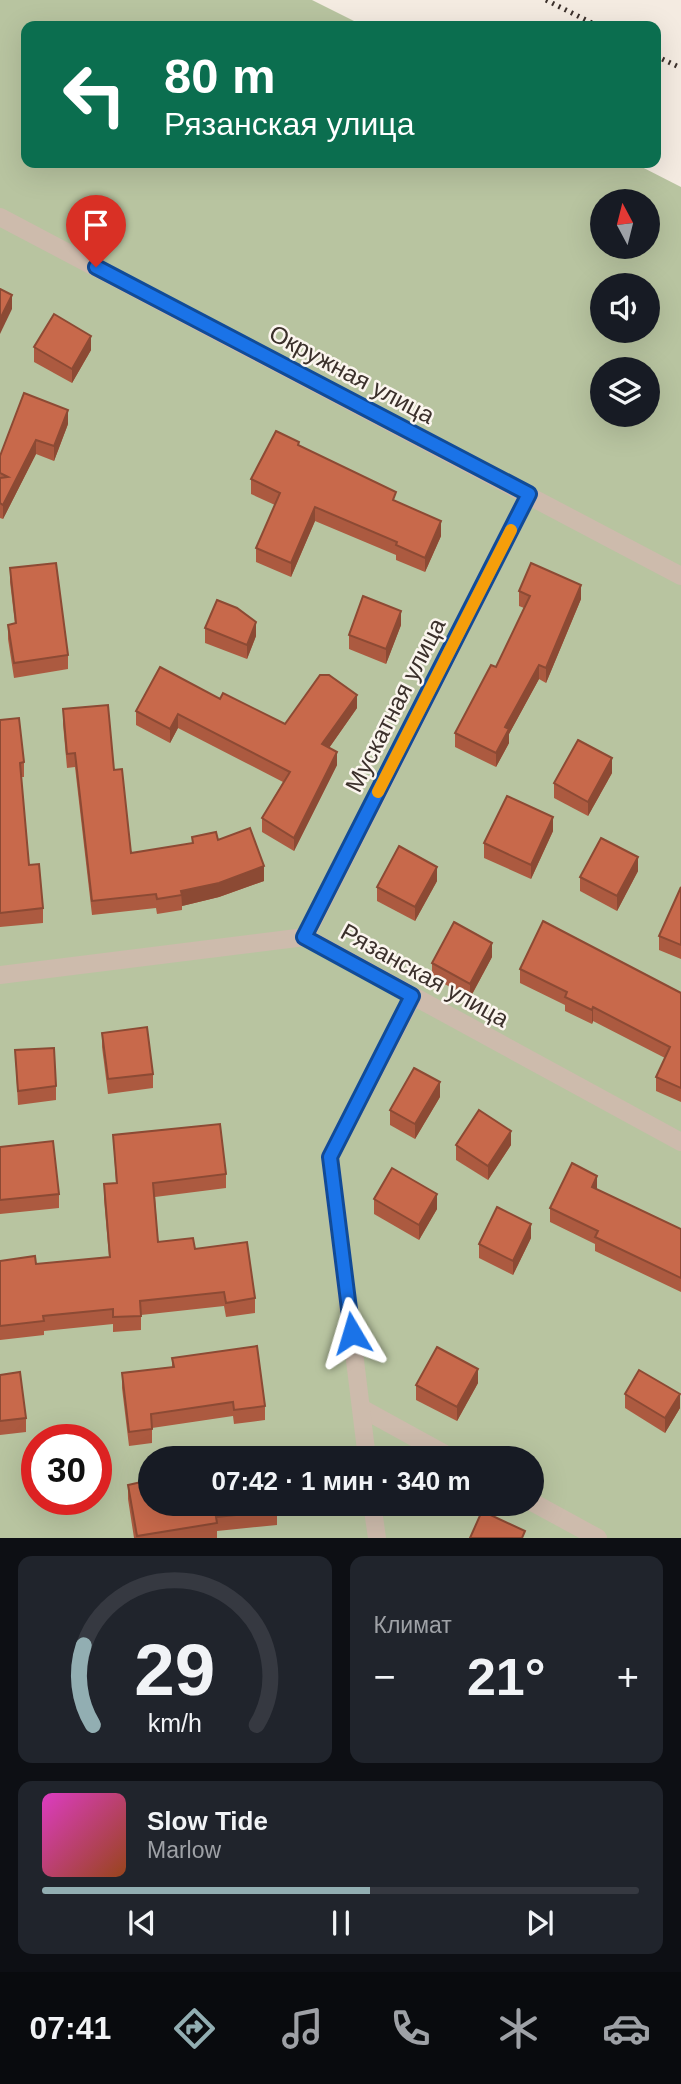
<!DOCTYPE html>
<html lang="ru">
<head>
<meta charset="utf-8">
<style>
  :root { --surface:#171b24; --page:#20242c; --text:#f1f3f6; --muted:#9ea1a6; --line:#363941; --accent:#92aeb2 }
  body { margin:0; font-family:Helvetica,sans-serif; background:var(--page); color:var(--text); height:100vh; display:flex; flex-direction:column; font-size:26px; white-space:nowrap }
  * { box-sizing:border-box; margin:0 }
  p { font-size:23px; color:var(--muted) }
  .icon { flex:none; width:38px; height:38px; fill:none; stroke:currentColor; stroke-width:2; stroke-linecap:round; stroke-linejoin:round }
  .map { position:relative; height:1538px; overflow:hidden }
  .sheet { display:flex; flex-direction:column; gap:18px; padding:18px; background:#0d0f14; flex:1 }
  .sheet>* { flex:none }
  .top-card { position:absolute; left:21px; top:21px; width:640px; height:147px; border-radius:14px; box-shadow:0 7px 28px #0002; background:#0b6e4f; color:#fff; overflow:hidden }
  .needle { width:46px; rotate:353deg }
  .controls { position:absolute; left:590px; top:189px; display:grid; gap:14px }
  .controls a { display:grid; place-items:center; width:70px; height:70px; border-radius:50%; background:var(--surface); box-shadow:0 7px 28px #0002; font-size:35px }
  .speed { position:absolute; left:21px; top:1424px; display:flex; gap:14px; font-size:35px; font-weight:700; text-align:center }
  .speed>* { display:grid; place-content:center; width:91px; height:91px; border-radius:50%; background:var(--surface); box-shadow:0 7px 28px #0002; line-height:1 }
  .speed .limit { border:10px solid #d22; background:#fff; color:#111 }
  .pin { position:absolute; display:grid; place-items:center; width:60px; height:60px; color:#fff; margin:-72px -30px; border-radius:50% 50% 50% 0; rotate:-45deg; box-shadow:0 0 7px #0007 }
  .pin .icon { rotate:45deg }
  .me { position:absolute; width:77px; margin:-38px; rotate:353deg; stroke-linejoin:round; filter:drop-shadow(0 0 5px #0008) }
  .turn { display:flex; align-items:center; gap:24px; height:147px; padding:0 28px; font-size:32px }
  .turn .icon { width:91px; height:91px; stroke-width:2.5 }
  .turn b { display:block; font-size:49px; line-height:60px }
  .big { font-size:52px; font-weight:600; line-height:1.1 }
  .sheet .card { flex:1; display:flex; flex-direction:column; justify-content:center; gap:10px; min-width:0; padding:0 24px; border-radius:14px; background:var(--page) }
  .sheet .dial { align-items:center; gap:0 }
  .dial svg { height:182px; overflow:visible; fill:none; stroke:var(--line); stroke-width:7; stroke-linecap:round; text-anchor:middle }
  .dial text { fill:var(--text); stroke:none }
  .song { display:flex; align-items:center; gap:21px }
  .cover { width:84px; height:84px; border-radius:10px; background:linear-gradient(135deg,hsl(310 70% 55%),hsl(20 70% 35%)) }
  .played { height:7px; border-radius:4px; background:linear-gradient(90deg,var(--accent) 55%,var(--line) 55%) }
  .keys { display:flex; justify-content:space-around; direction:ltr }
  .heat { display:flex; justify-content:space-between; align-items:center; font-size:38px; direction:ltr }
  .sheet .tiles { flex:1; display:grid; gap:18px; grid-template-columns:1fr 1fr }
  .card:last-child { grid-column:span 2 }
  .trip { position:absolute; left:138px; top:1446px; width:406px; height:70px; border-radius:35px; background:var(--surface); box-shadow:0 7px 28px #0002; font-weight:600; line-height:70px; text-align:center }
  .menu { display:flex; height:112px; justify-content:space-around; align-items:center; background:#090b0e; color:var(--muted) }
  .menu .icon { width:49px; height:49px }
  .menu .active { color:var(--accent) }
  .menu b { font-size:32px; color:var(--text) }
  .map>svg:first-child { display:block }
</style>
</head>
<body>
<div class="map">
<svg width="681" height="1538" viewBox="0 0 681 1538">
  <rect width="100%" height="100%" fill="#f4ebe1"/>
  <path fill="#b8c4a0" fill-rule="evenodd" d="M0,0H312L364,26H26V163H634L681,187V1538H0ZM602,201H648V247H602ZM602,285H648V331H602ZM602,369H648V415H602ZM37,1440H96V1500H37ZM150,1458H532V1503H150Z"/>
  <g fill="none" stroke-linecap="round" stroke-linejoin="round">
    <g stroke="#cdbbac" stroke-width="18">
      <path d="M0,217L681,576"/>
      <path d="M305,937L529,494"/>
      <path d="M0,975L305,937L681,1142"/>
      <path d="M361,1408L452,1458"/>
      <path d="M367,1458L330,1157L413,996"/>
      <path d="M532,1502L598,1538"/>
      <path d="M372,1503L377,1538"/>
    </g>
    <g stroke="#3b302b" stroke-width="5" stroke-dasharray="2 5" stroke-linecap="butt">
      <path d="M546,0L598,26"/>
      <path d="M656,56L681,68"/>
    </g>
  </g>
  <g fill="#ac5a40">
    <path d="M34,347L91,350L72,383L34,362Z"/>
    <path d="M68,424L54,461L36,454L3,519L0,518V456Z"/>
    <path d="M299,446L396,502L441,536L425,572L396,560V555L315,521L291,577L256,562V548L275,505L251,494V479Z"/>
    <path d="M10,568L68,655V669L14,678L8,639V625L15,624L10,582Z"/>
    <path d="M519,591L581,599L546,683L539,679L509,734V743L496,767L455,747V733L496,667L524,608L519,606Z"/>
    <path d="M401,625L386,664L349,649V635Z"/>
    <path d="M205,628L256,636L247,659L205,643Z"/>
    <path d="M220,699L285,724L357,708L329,748L337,765L294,851L262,832V818L283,782L178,728L170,743L136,725V711Z"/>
    <path d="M63,709L114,770L131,853L192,843V837L218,840L264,881L219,897L182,906V910L157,914L156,908L92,915L75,767L67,768L63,724Z"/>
    <path d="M0,720L24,762V777H21L29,865L43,908V923L0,927Z"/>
    <path d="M612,773L588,816L554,798V783Z"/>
    <path d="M553,831L531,879L484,858V843Z"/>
    <path d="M638,871L617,911L580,891V877Z"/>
    <path d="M437,881L415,921L377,901V887Z"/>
    <path d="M681,887V959L659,950V936Z"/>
    <path d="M492,957L470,998L432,977V963Z"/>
    <path d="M520,969L681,993V1102L656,1091V1077L665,1058L593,1021L592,1024L565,1011V1005L520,983Z"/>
    <path d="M102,1033L153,1074V1088L108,1094L102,1047Z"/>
    <path d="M15,1050L56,1086V1100L18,1105Z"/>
    <path d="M440,1097L415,1139L390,1125V1110Z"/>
    <path d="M113,1135L226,1174V1188L155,1197L158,1242L195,1249L255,1298V1313L226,1317L224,1306L141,1315V1330L113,1332V1324L44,1331V1335L0,1340V1261L36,1264L109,1257L104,1199V1184L116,1183Z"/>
    <path d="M456,1145H511L488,1180L456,1160Z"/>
    <path d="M0,1147L59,1194V1208L0,1214Z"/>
    <path d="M597,1189L681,1229V1292L595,1251V1244L550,1222V1208Z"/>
    <path d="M374,1199L437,1209L419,1240L374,1214Z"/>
    <path d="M531,1238L513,1275L479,1258V1244Z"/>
    <path d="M172,1358L265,1406V1420L234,1424L233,1416L152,1428V1443L129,1446L122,1388V1373L172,1367Z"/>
    <path d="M0,1375L26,1418V1432L0,1435Z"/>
    <path d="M478,1383L457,1421L416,1400V1385Z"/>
    <path d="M625,1394L680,1408L665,1433L625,1408Z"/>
    <path d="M128,1485L277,1511V1525L217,1531V1538H134L128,1499Z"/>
  </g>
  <g fill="#8c4a34">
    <path d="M12,295V309L0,334V319Z"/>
    <path d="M91,336V350L72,383V369Z"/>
    <path d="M68,410V424L54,461V446Z"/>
    <path d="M36,440V454L3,519V505Z"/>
    <path d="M315,507V521L291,577V563Z"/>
    <path d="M441,521V536L425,572V558Z"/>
    <path d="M581,585V599L546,683V668Z"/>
    <path d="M401,611V625L386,664V649Z"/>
    <path d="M256,622V636L247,659V645Z"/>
    <path d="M539,665V679L509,734V743L496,767V753L505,727Z"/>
    <path d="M357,695V708L322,758V744Z"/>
    <path d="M178,714V728L170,743V729Z"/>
    <path d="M337,752V765L294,851V838Z"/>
    <path d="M612,758V773L588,816V802Z"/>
    <path d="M553,817V831L531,879V865Z"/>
    <path d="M638,857V871L617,911V896Z"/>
    <path d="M264,866V881L219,897L182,906L181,891Z"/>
    <path d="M437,867V881L415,921V907Z"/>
    <path d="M492,943V957L470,998V984Z"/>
    <path d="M593,1007V1021L592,1024V1010Z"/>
    <path d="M440,1082V1097L415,1139V1124Z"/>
    <path d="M511,1131V1145L488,1180V1166Z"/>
    <path d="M597,1176V1190L592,1187Z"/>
    <path d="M437,1194V1209L419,1240V1225Z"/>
    <path d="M531,1224V1238L513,1275V1261Z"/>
    <path d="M478,1369V1383L457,1421V1407Z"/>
    <path d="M680,1394V1408L665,1433V1418Z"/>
  </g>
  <g fill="#c8694b" stroke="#8c4a34" stroke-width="2">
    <path d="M0,289L12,295L0,319Z"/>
    <path d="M54,314L91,336L72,369L34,347Z"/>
    <path d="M24,393L68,410L54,446L36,440L3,505L0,503V478L8,477L0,473V456Z"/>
    <path d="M276,431L299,442L298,445L396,492L393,500L441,521L425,558L396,545L397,542L315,507L291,563L256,548L280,493L251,479Z"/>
    <path d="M56,563L68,655L14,663L8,625L16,623L10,568Z"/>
    <path d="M531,563L581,585L546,668L539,665L505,727L509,729L496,753L455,733L491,665L496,667L530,596L519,591Z"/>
    <path d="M363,596L401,611L386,649L349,635Z"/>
    <path d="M217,600L237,608L256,622L247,645L205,628Z"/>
    <path d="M160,667L220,699L223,693L285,724L320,675H329L357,695L322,744L337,752L294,838L262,818L290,772L178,714L170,729L136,711Z"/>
    <path d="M108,705L114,770L122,769L131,853L193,843L192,837L216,832L218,840L250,828L264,866L219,883L181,891L182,895L157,899L156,894L92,901L75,753L67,754L63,709Z"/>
    <path d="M19,718L24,762L20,763L29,865L39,864L43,908L0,913V720Z"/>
    <path d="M578,740L612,758L588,802L554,783Z"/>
    <path d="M507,796L553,817L531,865L484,843Z"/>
    <path d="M601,838L638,857L617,896L580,877Z"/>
    <path d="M399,846L437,867L415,907L377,887Z"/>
    <path d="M681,887V945L659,936Z"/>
    <path d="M543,921L681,993V1088L656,1077L670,1047L593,1007L592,1010L565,997L567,992L520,969Z"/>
    <path d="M454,922L492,943L470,984L432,963Z"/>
    <path d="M147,1027L153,1074L108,1079L102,1033Z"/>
    <path d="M54,1048L56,1086L18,1091L15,1050Z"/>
    <path d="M414,1068L440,1082L415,1124L390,1110Z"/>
    <path d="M479,1110L511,1131L488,1166L456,1145Z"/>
    <path d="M220,1124L226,1174L153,1183L158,1242L193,1238L195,1249L247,1242L255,1298L226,1303L224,1292L140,1301L141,1316L113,1317V1309L43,1316L44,1321L0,1326V1261L35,1256L36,1264L110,1257L104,1184L117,1183L113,1135Z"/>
    <path d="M53,1141L59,1194L0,1200V1147Z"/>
    <path d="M572,1163L597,1176L592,1187L681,1229V1278L595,1237L598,1231L550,1208Z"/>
    <path d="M392,1168L437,1194L419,1225L374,1199Z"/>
    <path d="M497,1207L531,1224L513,1261L479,1244Z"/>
    <path d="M257,1346L265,1406L234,1410L233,1402L151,1414L152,1429L129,1432L122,1373L174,1367L172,1358Z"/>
    <path d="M437,1347L478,1369L457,1407L416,1385Z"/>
    <path d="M639,1370L680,1394L665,1418L625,1394Z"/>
    <path d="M20,1372L26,1418L0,1421V1375Z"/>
    <path d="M150,1480V1503H276L277,1511L216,1517L217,1523L137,1536L128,1485Z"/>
    <path d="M482,1511L525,1531L522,1538H470Z"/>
  </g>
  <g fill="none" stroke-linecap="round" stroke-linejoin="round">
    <defs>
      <path id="route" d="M96,267L529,494L304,937L412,996L330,1157L352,1333"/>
    </defs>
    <use href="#route" stroke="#114b97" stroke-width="18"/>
    <use href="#route" stroke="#1a73e8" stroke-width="12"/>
    <path stroke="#f59e0b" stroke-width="12" d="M378,792L511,530"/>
  </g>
  <g text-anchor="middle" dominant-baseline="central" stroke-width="5" stroke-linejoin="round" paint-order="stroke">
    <g font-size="24" fill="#3b302b" stroke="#fbf5ee">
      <text transform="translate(352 374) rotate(28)">Окружная улица</text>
      <text transform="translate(395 705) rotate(-63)">Мускатная улица</text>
      <text transform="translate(425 975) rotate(29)">Рязанская улица</text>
    </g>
  </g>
</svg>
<div class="controls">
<a><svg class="needle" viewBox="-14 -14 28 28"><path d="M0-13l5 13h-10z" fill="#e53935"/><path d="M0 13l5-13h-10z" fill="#9ea1a6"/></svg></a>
<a><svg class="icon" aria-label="sound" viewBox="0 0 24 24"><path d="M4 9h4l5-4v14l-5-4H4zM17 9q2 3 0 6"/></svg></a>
<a><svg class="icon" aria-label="layers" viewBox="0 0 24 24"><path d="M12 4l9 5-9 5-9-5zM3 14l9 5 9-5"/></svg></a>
</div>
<div class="speed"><div class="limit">30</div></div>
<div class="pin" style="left:96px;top:267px;background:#d93025"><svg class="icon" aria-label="arrive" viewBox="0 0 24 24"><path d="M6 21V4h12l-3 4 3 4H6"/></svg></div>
<svg class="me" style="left:352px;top:1333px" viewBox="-20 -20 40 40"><path d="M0-17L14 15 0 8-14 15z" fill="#1a73e8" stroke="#fff" stroke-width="4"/></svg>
<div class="trip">07:42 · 1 мин · 340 m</div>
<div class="top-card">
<div class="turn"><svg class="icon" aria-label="left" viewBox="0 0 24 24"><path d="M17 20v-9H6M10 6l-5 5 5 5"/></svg><div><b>80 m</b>Рязанская улица</div></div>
</div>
</div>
<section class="sheet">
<div class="tiles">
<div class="card dial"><svg viewBox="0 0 100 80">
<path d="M14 69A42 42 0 1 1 86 69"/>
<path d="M14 69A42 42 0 0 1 10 34" stroke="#92aeb2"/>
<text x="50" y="56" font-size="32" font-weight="700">29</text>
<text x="50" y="72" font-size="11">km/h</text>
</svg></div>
<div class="card"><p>Климат</p>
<div class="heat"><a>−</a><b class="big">21°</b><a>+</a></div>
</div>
<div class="card">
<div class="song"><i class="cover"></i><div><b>Slow Tide</b><p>Marlow</p></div></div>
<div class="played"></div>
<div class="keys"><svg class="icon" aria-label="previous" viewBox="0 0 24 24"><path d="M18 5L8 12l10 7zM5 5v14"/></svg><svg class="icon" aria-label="pause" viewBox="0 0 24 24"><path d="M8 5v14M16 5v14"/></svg><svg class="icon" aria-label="next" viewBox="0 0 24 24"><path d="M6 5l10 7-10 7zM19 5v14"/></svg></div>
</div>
</div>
</section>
<nav class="menu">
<b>07:41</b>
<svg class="icon active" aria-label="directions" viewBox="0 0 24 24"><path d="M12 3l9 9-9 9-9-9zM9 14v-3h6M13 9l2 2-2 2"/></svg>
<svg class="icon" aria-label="music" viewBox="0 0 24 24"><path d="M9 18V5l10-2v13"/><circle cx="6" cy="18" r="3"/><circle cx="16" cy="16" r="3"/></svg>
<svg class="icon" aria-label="phone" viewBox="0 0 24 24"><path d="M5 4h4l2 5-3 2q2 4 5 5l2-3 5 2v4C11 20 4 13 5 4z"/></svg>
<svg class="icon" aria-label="climate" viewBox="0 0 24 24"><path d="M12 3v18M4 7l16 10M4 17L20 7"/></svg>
<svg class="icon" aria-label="car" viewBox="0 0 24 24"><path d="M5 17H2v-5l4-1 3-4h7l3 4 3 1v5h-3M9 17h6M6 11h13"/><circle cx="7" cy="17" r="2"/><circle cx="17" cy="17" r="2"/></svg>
</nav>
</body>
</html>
